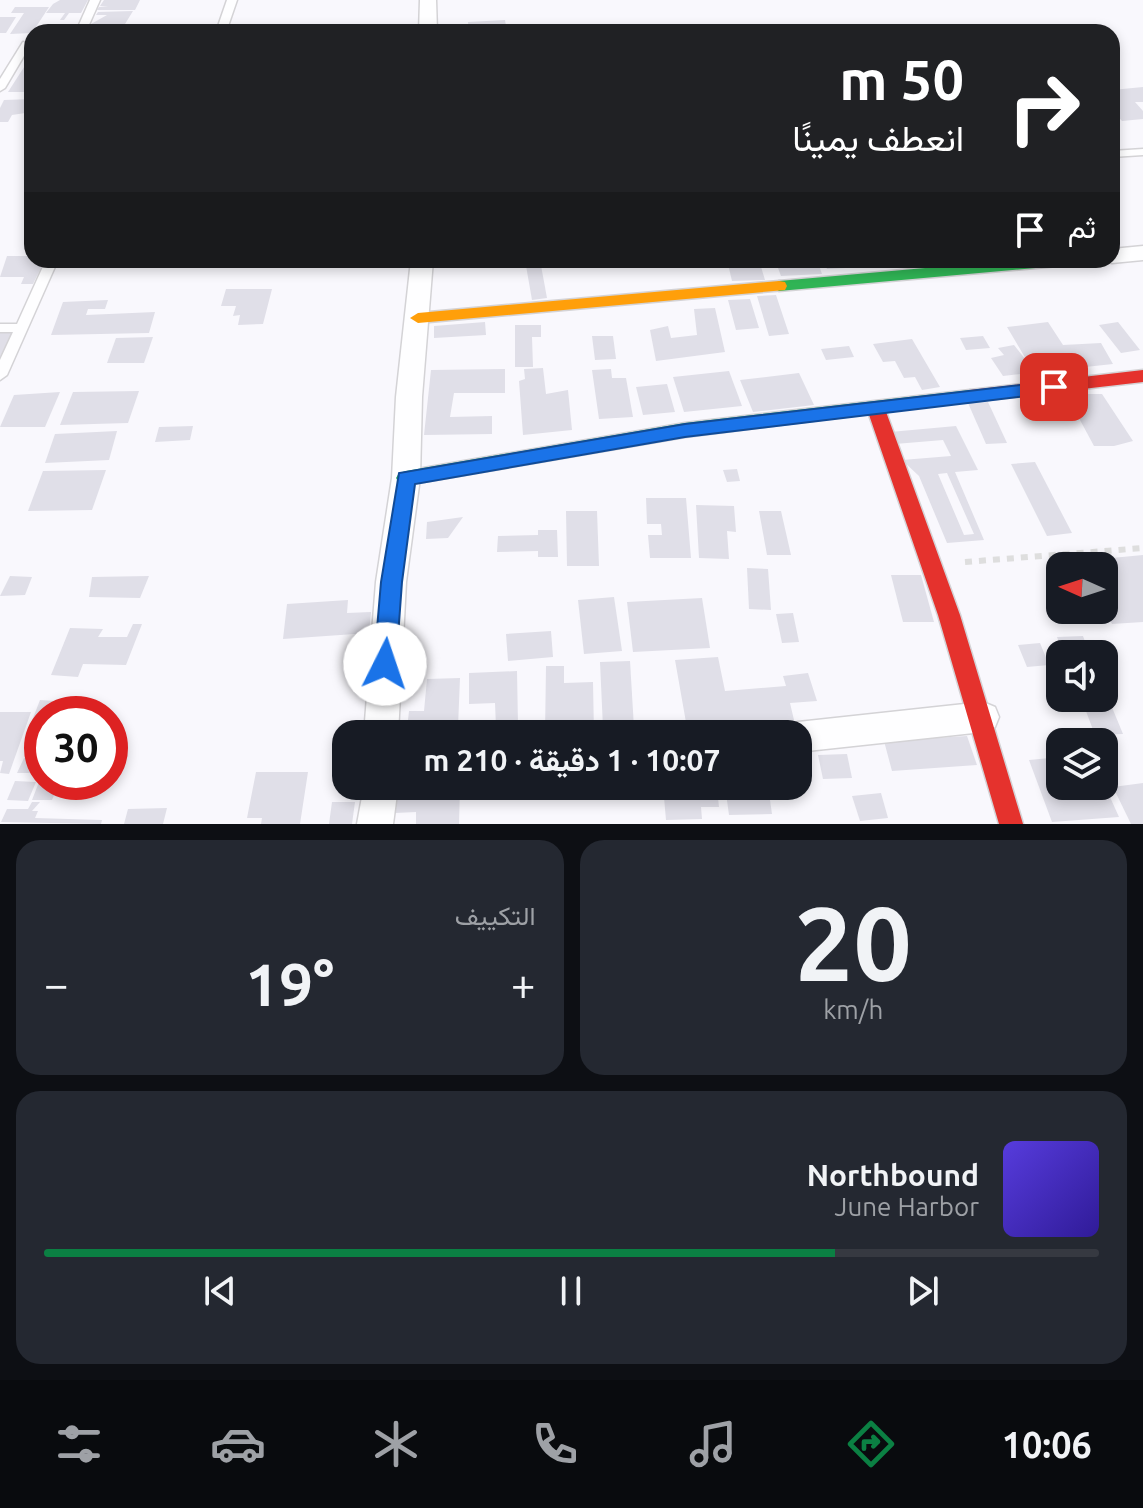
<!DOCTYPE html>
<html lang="ar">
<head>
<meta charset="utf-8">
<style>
  :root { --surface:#171b24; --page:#242831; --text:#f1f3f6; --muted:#9ea1a6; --line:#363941; --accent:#0b8043 }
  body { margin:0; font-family:Ubuntu,Vazirmatn,sans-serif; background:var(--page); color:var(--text); direction:rtl; height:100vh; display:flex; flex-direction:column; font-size:30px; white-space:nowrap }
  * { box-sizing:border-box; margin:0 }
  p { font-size:26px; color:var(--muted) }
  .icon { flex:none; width:44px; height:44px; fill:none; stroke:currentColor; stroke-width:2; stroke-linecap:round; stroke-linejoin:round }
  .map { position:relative; height:824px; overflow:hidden; direction:ltr }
  .drawer { display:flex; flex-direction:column; gap:16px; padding:16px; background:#0d0f14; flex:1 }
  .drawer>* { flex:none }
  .top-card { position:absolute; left:24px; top:24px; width:1096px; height:244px; border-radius:24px; box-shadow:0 4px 12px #0003; direction:rtl; background:#202124; color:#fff; overflow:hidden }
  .needle { width:52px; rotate:273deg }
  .controls { position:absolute; left:1046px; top:552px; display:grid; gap:16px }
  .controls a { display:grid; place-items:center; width:72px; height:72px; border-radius:16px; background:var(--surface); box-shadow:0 4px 12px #0003; font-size:40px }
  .speed { position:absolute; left:24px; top:696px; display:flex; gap:16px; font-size:40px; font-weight:700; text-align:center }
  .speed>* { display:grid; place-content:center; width:104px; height:104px; border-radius:50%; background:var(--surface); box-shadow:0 4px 12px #0003; line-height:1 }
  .speed .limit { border:12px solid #d22; background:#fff; color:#111 }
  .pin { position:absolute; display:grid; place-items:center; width:68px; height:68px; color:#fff; margin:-34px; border-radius:16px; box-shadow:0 4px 12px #0006 }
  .me { position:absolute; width:88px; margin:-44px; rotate:4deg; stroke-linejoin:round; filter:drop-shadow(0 0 6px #0008) }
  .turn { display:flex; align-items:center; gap:28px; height:168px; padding:0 24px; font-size:36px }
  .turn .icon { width:104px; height:104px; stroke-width:2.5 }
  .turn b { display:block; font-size:56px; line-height:68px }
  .then { display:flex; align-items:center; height:76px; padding:0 24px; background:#0003; gap:16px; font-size:30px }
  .big { font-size:60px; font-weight:700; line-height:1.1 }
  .drawer .widget { flex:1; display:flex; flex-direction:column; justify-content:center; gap:12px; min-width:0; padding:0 28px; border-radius:24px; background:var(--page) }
  .drawer .dial { align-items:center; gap:0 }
  .dial b { font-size:104px; line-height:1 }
  .song { display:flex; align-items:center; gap:24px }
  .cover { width:96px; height:96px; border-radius:12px; background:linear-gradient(135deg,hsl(250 70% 55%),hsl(250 70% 35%)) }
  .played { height:8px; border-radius:4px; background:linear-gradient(90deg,var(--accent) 75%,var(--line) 75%) }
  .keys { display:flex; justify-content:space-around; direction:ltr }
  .heat { display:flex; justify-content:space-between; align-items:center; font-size:44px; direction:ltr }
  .drawer .tiles { flex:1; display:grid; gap:16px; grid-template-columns:1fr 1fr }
  .widget:last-child { grid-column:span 2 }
  .trip { position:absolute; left:332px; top:720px; width:480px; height:80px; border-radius:24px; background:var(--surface); box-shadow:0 4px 12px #0003; font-weight:700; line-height:80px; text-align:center; direction:rtl }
  .dock { display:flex; height:128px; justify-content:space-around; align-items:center; background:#090b0e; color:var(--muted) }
  .dock .icon { width:56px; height:56px }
  .dock .selected { color:var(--accent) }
  .dock b { font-size:36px; color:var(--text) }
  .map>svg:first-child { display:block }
</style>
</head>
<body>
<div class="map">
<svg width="1143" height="824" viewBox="0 0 1143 824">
  <rect width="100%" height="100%" fill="#f9f8fd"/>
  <g fill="#e0dfe8" fill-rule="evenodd">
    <path d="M60,0H88L81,13H69L64,20H60L65,13H46L53,4Z"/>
    <path d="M104,0H140L135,10H97L99,7H108L100,6Z"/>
    <path d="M15,7H49L32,33L10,34L24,13H11Z"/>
    <path d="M133,11L125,24H91L107,15H96L98,12Z"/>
    <path d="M0,17H16L6,33H0Z"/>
    <path d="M505,20L507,32H469L468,22Z"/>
    <path d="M32,63V92H8L26,64Z"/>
    <path d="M1143,87V102H1135L1143,111V119L1122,121L1112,110V90Z"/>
    <path d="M32,99V112L12,115L8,122H0V108L4,100Z"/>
    <path d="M7,256H32V260H45L33,284H21L24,277H0Z"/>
    <path d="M525,260H540L547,298L532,300Z"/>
    <path d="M727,260H759L765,280L732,281Z"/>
    <path d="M775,260H817L822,274L781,276Z"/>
    <path d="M823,260H918L920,264L827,269Z"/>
    <path d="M226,289H272L263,324L238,325L240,315L233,316L236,306H221Z"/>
    <path d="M776,295L789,334L769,336L757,296Z"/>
    <path d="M750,299L759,328L736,330L728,300Z"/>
    <path d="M108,300L105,309H88L86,315L155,312L149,333L51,335L63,302Z"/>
    <path d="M715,308L725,352L656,361L650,330L668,326L671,338L697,335L694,309Z"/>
    <path d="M485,322L486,335L434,338V326Z"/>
    <path d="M1048,322L1063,345L1101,343L1113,364L1003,376L991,358L1004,355L998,348L1014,345L1029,364L1007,327Z"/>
    <path d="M1118,322L1140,350L1121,353L1099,325Z"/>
    <path d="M515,325H541V337H532L533,367H515Z"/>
    <path d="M0,331H15L0,363Z"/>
    <path d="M592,336H613L616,359L595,360Z"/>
    <path d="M983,336L990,348L966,350L960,338Z"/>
    <path d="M153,337L144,363H107L116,338Z"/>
    <path d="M912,339L940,387L922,390L915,377L904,378L895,361L883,362L873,344Z"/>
    <path d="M849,346L854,357L826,360L821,349Z"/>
    <path d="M543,368L546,394L568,390L572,430L523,435L519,381L525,379L524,369Z"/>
    <path d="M505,369V393H454L450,417L492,416V434L424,435L431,370Z"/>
    <path d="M611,369L612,378H626L633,417L599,419L592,370Z"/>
    <path d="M729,371L742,406L684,412L673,377Z"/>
    <path d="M799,373L814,405L753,412L740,380Z"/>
    <path d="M667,384L675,412L643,415L636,387Z"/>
    <path d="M139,391L128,423L60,425L73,392Z"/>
    <path d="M60,392L45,427H0L14,395Z"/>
    <path d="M1066,394H1102L1133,441L1114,446H1094Z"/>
    <path d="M988,402L1007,443L986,444L968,403Z"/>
    <path d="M193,426L190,440L155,442L159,427Z"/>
    <path d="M956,426L978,470L955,472L984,540L947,543L919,476L902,460L951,456L943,440L895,444L890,432ZM947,473L974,534L964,535L938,474Z"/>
    <path d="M117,431L109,460L45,463L55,434Z"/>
    <path d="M1035,462L1072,533L1047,536L1011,464Z"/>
    <path d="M737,469L740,481L727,482L723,470Z"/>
    <path d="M106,470L92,510L28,511L43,471Z"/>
    <path d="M646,498H686L691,558H650L648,535H662L661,524H647Z"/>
    <path d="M696,505L734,506L736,532L727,531L729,559L699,558Z"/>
    <path d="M566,511H597L599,566H567Z"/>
    <path d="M759,511H781L791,555H767Z"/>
    <path d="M463,517L448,538L426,539L427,522Z"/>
    <path d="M538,530H557L558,557H538V551L497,552L498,536L538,535Z"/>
    <path d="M1143,555V622L1112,624L1104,608V566H1082L1080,561Z"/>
    <path d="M747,568L768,569L771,610L749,609Z"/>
    <path d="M891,575H921L934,622H903Z"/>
    <path d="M10,576L32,577L25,595L0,596Z"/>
    <path d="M149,576L140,598L89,597L92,577Z"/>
    <path d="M614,597L622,651L584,654L578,600Z"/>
    <path d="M702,598L710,648L633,652L627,602Z"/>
    <path d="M348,600L347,613L371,612L369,633L283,639L287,604Z"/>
    <path d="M793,613L799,642L782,643L776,614Z"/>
    <path d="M133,624H142L126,665L83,664L78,677L51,675L70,628L103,629L98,637H127Z"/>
    <path d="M551,631L553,657L508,661L506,634Z"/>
    <path d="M1083,636L1088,650L1100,649L1101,654H1063L1057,637Z"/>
    <path d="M1040,643L1049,665L1027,667L1018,645Z"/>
    <path d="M718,657L725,691L786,686L783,676L808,673L817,701L790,703L794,720L687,728L675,660Z"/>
    <path d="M630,661L634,728H603L600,662Z"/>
    <path d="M546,666H564V683L593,682L594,734H545Z"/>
    <path d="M517,671L518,725L496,727L495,703L469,704V673Z"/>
    <path d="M460,678L458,727L407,729L409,711H424L427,679Z"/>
    <path d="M1104,688L1123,734L1095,735L1081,698H1104Z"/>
    <path d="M40,700L71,702L66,714H42V732L28,731Z"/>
    <path d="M79,700L100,701L95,714H72Z"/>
    <path d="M0,712H31L9,774L0,773L3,761H0Z"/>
    <path d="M967,736L977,765L892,771L884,741Z"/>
    <path d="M847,754L852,778L823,779L818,755Z"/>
    <path d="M1060,757V786H1105L1119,817L1052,822L1029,760Z"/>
    <path d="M24,758L42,759V773H17Z"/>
    <path d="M256,772H308L300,824H261L262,818H247Z"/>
    <path d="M15,781L36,782L28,801L7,800Z"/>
    <path d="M39,782H68L63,790L56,791L52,800H32Z"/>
    <path d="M1143,783V824H1131L1113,787Z"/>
    <path d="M663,786L717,788L719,807H701L702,819L666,820Z"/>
    <path d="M725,786H768L772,814L729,815Z"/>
    <path d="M460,788L459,824H416V812L395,813L396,790Z"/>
    <path d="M881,793L888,818L860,821L852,796Z"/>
    <path d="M32,802H40L32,811H38L35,818L102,820L101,824L1,822L7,809H28Z"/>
    <path d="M332,802H355L352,824H329Z"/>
    <path d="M167,808L163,824H124L128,809Z"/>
  </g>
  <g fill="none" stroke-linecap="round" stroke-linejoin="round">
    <defs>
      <g id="lane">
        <path d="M90,0H100L88,27L80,29L78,27Z"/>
        <path d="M227,0H237L226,32H216Z"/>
        <path d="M23,42L31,44L5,88L0,91V79Z"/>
        <path d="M1143,149V155L1112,157V151Z"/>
        <path d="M46,260H58L7,375L0,380V360L13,332H0V324H17Z"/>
      </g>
      <g id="street">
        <path d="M420,0H436L437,32H419Z"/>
        <path d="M1143,246V260L1112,263L1103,260H1112V249Z"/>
        <path d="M411,260H433L422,397L420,478L406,582L398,734H364L376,582L392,478L396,397Z"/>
        <path d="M983,702L995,707L999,717L995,727L983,732L798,752V734H783L786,726L798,722Z"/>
        <path d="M364,786H398L393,824H357Z"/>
      </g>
      <g id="fast">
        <path d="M1015,260H1077L1069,265L779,291L771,286L779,281Z"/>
        <path d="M970,390L979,396L976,400L685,437L406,485L399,483L396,478L399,473L406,471L685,423Z"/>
      </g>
      <path id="slow" d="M779,281L785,282L787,286L785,290L418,323L410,318L418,313Z"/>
      <g id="jam">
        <path d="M1143,370V382L970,402L961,396L970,390Z"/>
        <path d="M876,403L885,409L960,615L1023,824H999L938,615L867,409Z"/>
      </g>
    </defs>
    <use href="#lane" stroke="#d4d3d6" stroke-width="3"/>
    <use href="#street" stroke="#d4d3d6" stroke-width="3"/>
    <use href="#fast" stroke="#d4d3d6" stroke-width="3"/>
    <use href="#slow" stroke="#d4d3d6" stroke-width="3"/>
    <use href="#jam" stroke="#d4d3d6" stroke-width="3"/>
    <path stroke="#dedede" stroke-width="6" stroke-dasharray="7 7" stroke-linecap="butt" d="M965,562L1143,548"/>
    <use href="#lane" fill="#fefeff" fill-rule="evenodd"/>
    <use href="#street" fill="#fefeff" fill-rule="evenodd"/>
    <use href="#fast" fill="#30b455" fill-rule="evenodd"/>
    <use href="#slow" fill="#ff9f0a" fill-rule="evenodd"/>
    <use href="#jam" fill="#e5322d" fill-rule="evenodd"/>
  </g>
  <path fill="#1a73e8" stroke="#114b97" stroke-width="2" d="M1054,381L1060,383L1063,387L1060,392L685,437L415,484L402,582L396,664L393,671L385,673L378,671L374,664L381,582L399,473L685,424Z"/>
</svg>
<div class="controls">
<a><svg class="needle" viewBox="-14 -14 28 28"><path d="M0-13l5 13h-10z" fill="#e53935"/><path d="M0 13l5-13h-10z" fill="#9ea1a6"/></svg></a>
<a><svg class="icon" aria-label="sound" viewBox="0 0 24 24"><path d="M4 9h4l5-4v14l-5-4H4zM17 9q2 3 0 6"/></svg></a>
<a><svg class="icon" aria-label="layers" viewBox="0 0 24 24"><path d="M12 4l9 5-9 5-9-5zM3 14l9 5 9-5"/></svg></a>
</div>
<div class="speed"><div class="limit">30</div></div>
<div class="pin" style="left:1054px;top:387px;background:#d93025"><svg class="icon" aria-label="arrive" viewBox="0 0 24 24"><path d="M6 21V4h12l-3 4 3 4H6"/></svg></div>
<svg class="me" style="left:385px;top:664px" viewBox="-20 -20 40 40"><circle r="19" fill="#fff"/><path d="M0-13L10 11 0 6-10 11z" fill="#1a73e8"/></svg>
<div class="trip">10:07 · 1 دقيقة · 210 m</div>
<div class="top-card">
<div class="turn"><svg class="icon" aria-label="right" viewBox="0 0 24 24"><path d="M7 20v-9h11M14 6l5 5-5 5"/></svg><div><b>50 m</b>انعطف يمينًا</div></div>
<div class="then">ثم<svg class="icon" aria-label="arrive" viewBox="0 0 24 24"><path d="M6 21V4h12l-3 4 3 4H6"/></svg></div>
</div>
</div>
<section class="drawer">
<div class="tiles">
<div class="widget dial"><b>20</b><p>km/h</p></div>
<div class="widget"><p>التكييف</p>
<div class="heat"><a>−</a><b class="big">19°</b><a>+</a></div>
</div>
<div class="widget">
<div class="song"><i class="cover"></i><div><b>Northbound</b><p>June Harbor</p></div></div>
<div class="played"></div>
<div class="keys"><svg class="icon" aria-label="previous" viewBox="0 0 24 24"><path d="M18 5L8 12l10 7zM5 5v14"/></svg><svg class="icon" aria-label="pause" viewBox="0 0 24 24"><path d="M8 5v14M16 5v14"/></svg><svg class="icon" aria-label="next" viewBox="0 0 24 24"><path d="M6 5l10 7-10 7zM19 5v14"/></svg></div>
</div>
</div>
</section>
<nav class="dock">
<b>10:06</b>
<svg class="icon selected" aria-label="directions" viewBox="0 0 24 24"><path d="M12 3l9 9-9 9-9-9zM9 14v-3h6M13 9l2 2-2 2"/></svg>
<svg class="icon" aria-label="music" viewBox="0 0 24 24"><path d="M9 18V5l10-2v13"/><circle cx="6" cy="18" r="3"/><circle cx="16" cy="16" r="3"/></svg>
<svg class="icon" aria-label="phone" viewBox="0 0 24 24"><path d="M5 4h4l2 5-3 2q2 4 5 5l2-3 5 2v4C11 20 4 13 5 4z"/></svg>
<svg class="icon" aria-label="climate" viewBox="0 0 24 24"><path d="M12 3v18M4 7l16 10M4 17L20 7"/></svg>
<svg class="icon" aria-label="car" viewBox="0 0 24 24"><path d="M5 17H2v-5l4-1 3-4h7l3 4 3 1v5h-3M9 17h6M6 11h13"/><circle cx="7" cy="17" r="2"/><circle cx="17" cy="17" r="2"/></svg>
<svg class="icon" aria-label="filters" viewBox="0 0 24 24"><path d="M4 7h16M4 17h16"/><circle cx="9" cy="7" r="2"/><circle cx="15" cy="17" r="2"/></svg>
</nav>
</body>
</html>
